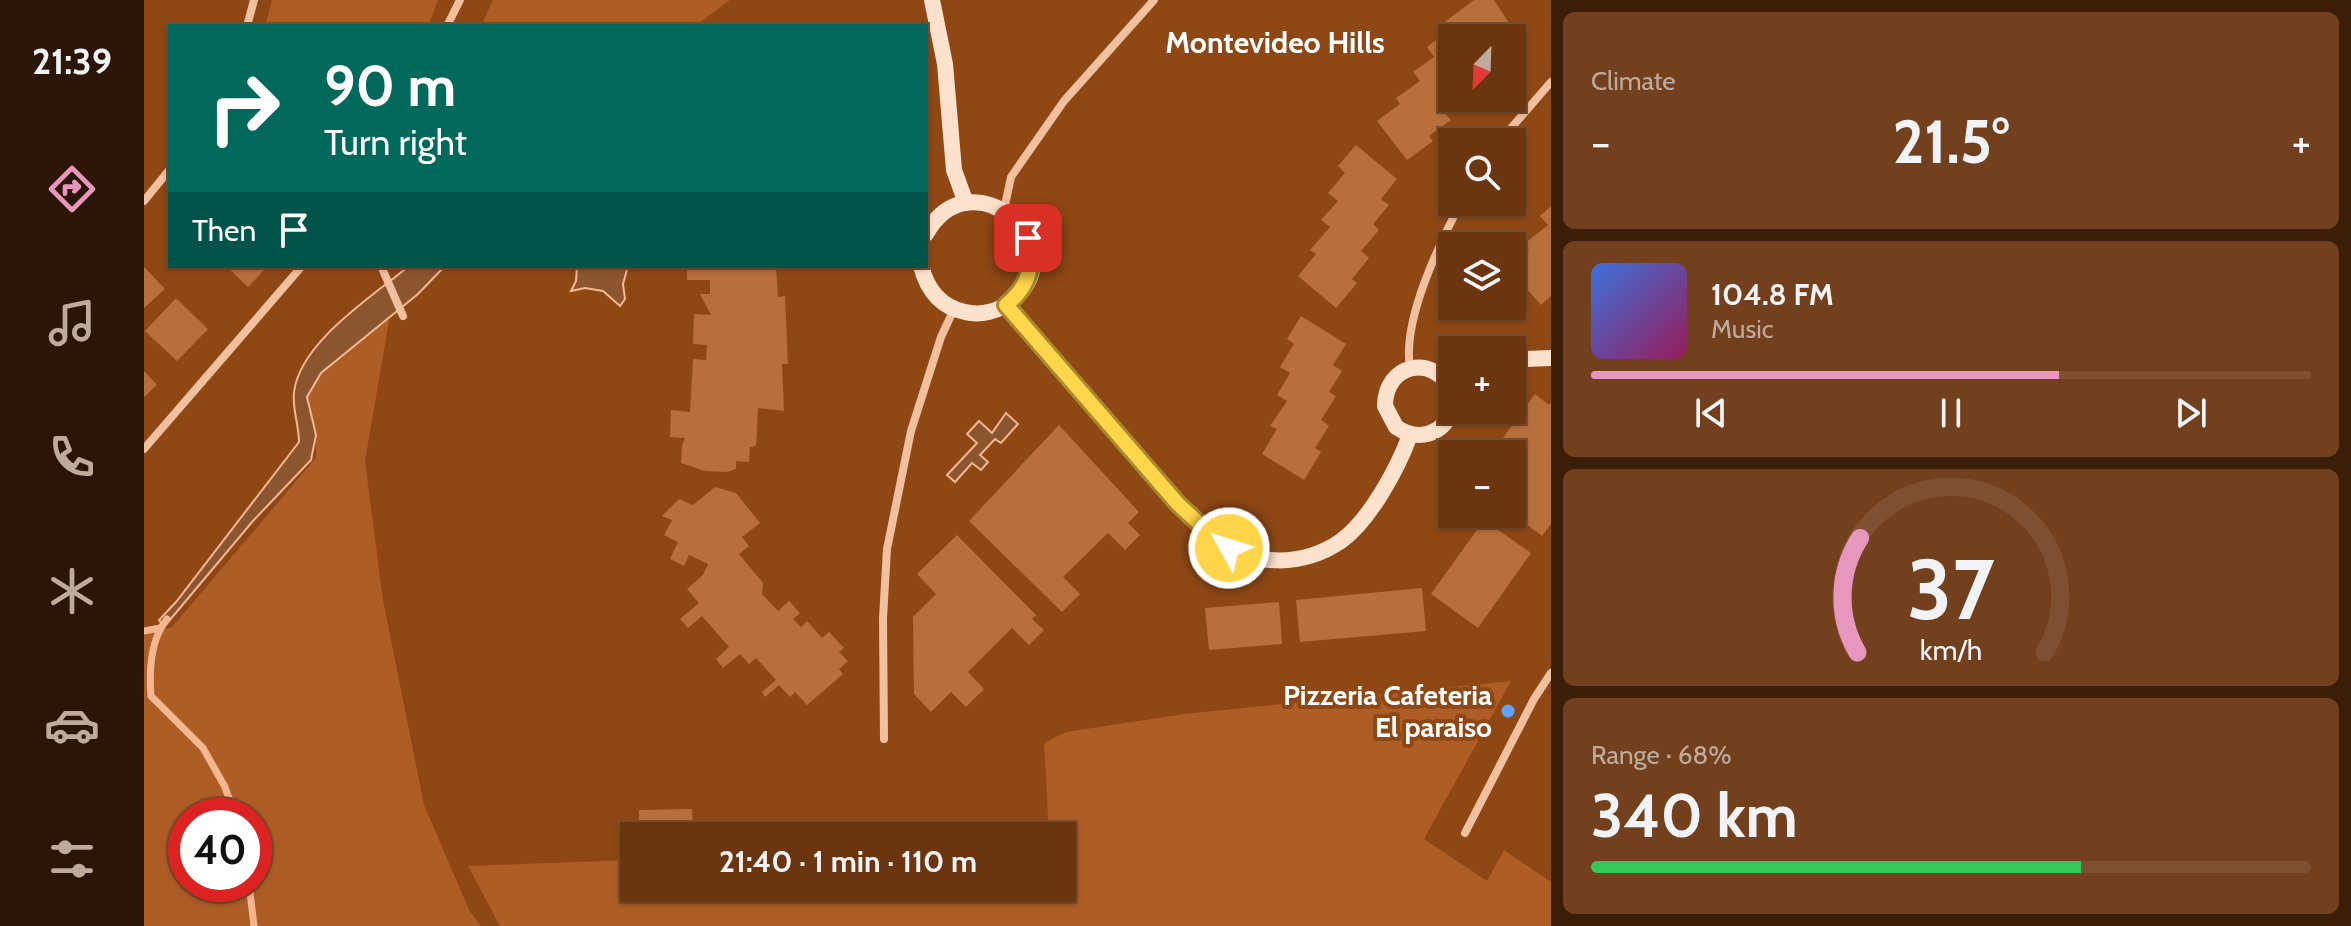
<!DOCTYPE html>
<html lang="en">
<head>
<meta charset="utf-8">
<style>
  :root { --surface:#6b350f; --page:#73401d; --text:#f1f3f6; --muted:#beab9e; --line:#7e502f; --accent:#e797bd }
  body { margin:0; font-family:Cabin,sans-serif; background:var(--page); color:var(--text); height:100vh; display:flex; flex-direction:column; font-size:30px; white-space:nowrap }
  * { box-sizing:border-box; margin:0 }
  p { font-size:26px; color:var(--muted) }
  .icon { flex:none; width:44px; height:44px; fill:none; stroke:currentColor; stroke-width:2; stroke-linecap:round; stroke-linejoin:round }
  .map { position:relative; flex:1; overflow:hidden }
  .panel { display:flex; flex-direction:column; gap:12px; padding:12px; background:#3b1d08; width:800px }
  .panel>* { flex:none }
  .guide { position:absolute; left:24px; top:24px; width:760px; height:244px; border-radius:0px; box-shadow:0 2px 6px #0004,0 0 0 2px var(--line); background:#00695c; color:#fff; overflow:hidden }
  .needle { width:52px; rotate:203deg }
  .tools { position:absolute; left:1294px; top:24px; display:grid; gap:16px }
  .tools a { display:grid; place-items:center; width:88px; height:88px; border-radius:0px; background:var(--surface); box-shadow:0 2px 6px #0004,0 0 0 2px var(--line); font-size:40px }
  .speed { position:absolute; left:24px; top:798px; display:flex; gap:16px; font-size:40px; font-weight:700; text-align:center }
  .speed>* { display:grid; place-content:center; width:104px; height:104px; border-radius:50%; background:var(--surface); box-shadow:0 2px 6px #0004,0 0 0 2px var(--line); line-height:1 }
  .speed .limit { border:12px solid #d22; background:#fff; color:#111 }
  .pin { position:absolute; display:grid; place-items:center; width:68px; height:68px; color:#fff; margin:-34px; border-radius:16px; box-shadow:0 4px 12px #0006 }
  .me { position:absolute; width:88px; margin:-44px; rotate:309deg; stroke-linejoin:round; filter:drop-shadow(0 0 6px #0008) }
  .turn { display:flex; align-items:center; gap:28px; height:168px; padding:0 24px; font-size:36px }
  .turn .icon { width:104px; height:104px; stroke-width:2.5 }
  .turn b { display:block; font-size:56px; line-height:68px }
  .then { display:flex; align-items:center; height:76px; padding:0 24px; background:#0003; gap:16px; font-size:30px }
  .big { font-size:60px; font-weight:700; line-height:1.1 }
  .panel .tile { flex:1; display:flex; flex-direction:column; justify-content:center; gap:12px; min-width:0; padding:0 28px; border-radius:12px; background:var(--page) }
  .panel .dial { align-items:center; gap:0 }
  .dial svg { height:208px; overflow:visible; fill:none; stroke:var(--line); stroke-width:7; stroke-linecap:round; text-anchor:middle }
  .dial text { fill:var(--text); stroke:none }
  .song { display:flex; align-items:center; gap:24px }
  .cover { width:96px; height:96px; border-radius:12px; background:linear-gradient(135deg,hsl(220 70% 55%),hsl(330 70% 35%)) }
  .played { height:8px; border-radius:4px; background:linear-gradient(90deg,var(--accent) 65%,var(--line) 65%) }
  .keys { display:flex; justify-content:space-around; direction:ltr }
  .heat { display:flex; justify-content:space-between; align-items:center; font-size:44px; direction:ltr }
  .charge { height:12px; border-radius:6px; background:linear-gradient(90deg,#34c759 68%,var(--line) 0) }
  .trip { position:absolute; left:476px; top:822px; width:456px; height:80px; border-radius:0px; background:var(--surface); box-shadow:0 2px 6px #0004,0 0 0 2px var(--line); font-weight:700; line-height:80px; text-align:center }
  main { display:flex; flex:1; min-height:0 }
  .menu { display:flex; flex-direction:column; width:144px; justify-content:space-around; align-items:center; background:#2b1506; color:var(--muted) }
  .menu .icon { width:56px; height:56px }
  .menu .active { color:var(--accent) }
  .menu b { font-size:36px; color:var(--text) }
  .map>svg:first-child { display:block }
</style>
</head>
<body>
<main>
<nav class="menu">
<b>21:39</b>
<svg class="icon active" aria-label="directions" viewBox="0 0 24 24"><path d="M12 3l9 9-9 9-9-9zM9 14v-3h6M13 9l2 2-2 2"/></svg>
<svg class="icon" aria-label="music" viewBox="0 0 24 24"><path d="M9 18V5l10-2v13"/><circle cx="6" cy="18" r="3"/><circle cx="16" cy="16" r="3"/></svg>
<svg class="icon" aria-label="phone" viewBox="0 0 24 24"><path d="M5 4h4l2 5-3 2q2 4 5 5l2-3 5 2v4C11 20 4 13 5 4z"/></svg>
<svg class="icon" aria-label="climate" viewBox="0 0 24 24"><path d="M12 3v18M4 7l16 10M4 17L20 7"/></svg>
<svg class="icon" aria-label="car" viewBox="0 0 24 24"><path d="M5 17H2v-5l4-1 3-4h7l3 4 3 1v5h-3M9 17h6M6 11h13"/><circle cx="7" cy="17" r="2"/><circle cx="17" cy="17" r="2"/></svg>
<svg class="icon" aria-label="filters" viewBox="0 0 24 24"><path d="M4 7h16M4 17h16"/><circle cx="9" cy="7" r="2"/><circle cx="15" cy="17" r="2"/></svg>
</nav>
<div class="map">
<svg width="1407" height="926" viewBox="0 0 1407 926">
  <rect width="100%" height="100%" fill="#8f4714"/>
  <g fill="#ae5d25" fill-rule="evenodd">
    <path d="M128,0H294L284,26H121Z"/>
    <path d="M349,0H586L551,26H337Z"/>
    <path d="M246,315L221,461L239,600L280,805L326,912L337,926H0V635L28,627L172,458V435L163,397L177,373ZM42,816H110V884H42Z"/>
    <path d="M1367,681L1280,839L1343,881L1360,850L1407,882V926H356L324,866L490,860V888H918V836H905L900,743L922,732L1040,714Z"/>
  </g>
  <g fill="#8b562f" stroke="#f4b791" stroke-width="2">
    <path d="M265,266H301L274,294L177,373L163,397L172,435L167,460L108,522L20,627L15,620L32,602L155,442C155,425 148,409 150,392C156,342 229,296 265,266Z"/>
    <path d="M433,266H484L479,284L481,299L476,306L459,291L441,288L427,291L432,281Z"/>
    <path d="M862,413L874,424L857,443L851,439L836,455L844,462L837,470L828,463L811,482L803,475L833,443L823,434L835,421L848,433Z"/>
  </g>
  <g fill="none" stroke-linecap="round" stroke-linejoin="round">
    <g stroke="#f4b791" stroke-width="7">
      <path d="M23,619C6,640 5,671 7,696L59,748L81,787L91,816"/>
      <path d="M0,631L16,628"/>
      <path d="M105,884L110,926"/>
    </g>
  </g>
  <g fill="#b86f3c">
    <path d="M1330,0H1350L1371,32L1363,38H1308V98H1319L1300,112L1307,120L1285,136L1289,141L1263,160L1233,121L1256,104L1252,98L1276,81L1269,72L1290,57L1283,47L1304,31L1298,24Z"/>
    <path d="M1212,145L1253,179L1237,199L1245,205L1229,224L1235,230L1217,251L1225,258L1208,279L1213,283L1192,308L1154,276L1172,254L1166,250L1186,227L1177,220L1194,201L1184,193L1201,173L1194,166Z"/>
    <path d="M1407,206V296L1397,305L1368,273V264L1385,249L1380,244L1404,225L1396,216Z"/>
    <path d="M82,266H124L104,287Z"/>
    <path d="M543,266H632L634,297L641,296L644,364H638L640,411L614,408L612,446L606,447L605,462L592,461V469L583,472L561,471L537,463L538,446L541,438L526,437L527,410L546,412L549,359L562,360L563,345L549,344L550,314L567,315L556,294H566V280H543Z"/>
    <path d="M0,267L21,289L0,308Z"/>
    <path d="M32,298L64,329L33,361L1,331Z"/>
    <path d="M1157,316L1202,344L1189,365L1198,371L1185,392L1192,396L1177,420L1185,426L1171,448L1177,452L1160,480L1118,454L1133,429L1126,426L1143,401L1133,395L1146,373L1136,367L1150,344L1143,339Z"/>
    <path d="M0,371L13,385L0,397Z"/>
    <path d="M1391,394L1405,405L1407,402V524L1398,536L1368,513V464L1373,457L1355,443Z"/>
    <path d="M915,425L995,512L984,523L996,535L981,550L964,533L919,577L936,594L918,612L825,521Z"/>
    <path d="M571,487L592,493L616,523L598,537L605,546L595,554L619,583L618,594L634,611L645,601L656,613L649,619L657,627L663,621L678,638L685,632L700,648L695,652L704,661L695,669L699,674L663,705L651,692L646,697L635,685L621,697L618,692L632,680L612,658L605,664L596,654L579,668L572,659L585,647L558,616L544,628L536,619L555,603L543,589L559,575L564,564L545,555L540,566L526,559L534,542L520,535L528,520L518,516L535,499L549,505Z"/>
    <path d="M1340,520L1387,553L1334,628L1287,594Z"/>
    <path d="M813,535L892,615L888,619L900,630L885,645L868,628L824,672L840,689L822,707L807,692L787,712L770,694L769,617L792,594L773,574Z"/>
    <path d="M1278,588L1282,631L1156,642L1152,600Z"/>
    <path d="M1135,602L1138,644L1065,650L1061,608Z"/>
    <path d="M548,809L549,836H495V810Z"/>
  </g>
  <g fill="none" stroke-linecap="round" stroke-linejoin="round">
    <g stroke="#f1c09f" stroke-width="8">
      <path d="M103,26L110,0"/>
      <path d="M303,26L316,0"/>
      <path d="M1355,142L1407,82"/>
      <path d="M0,201L26,169"/>
      <path d="M860,210L867,177L920,101L1010,0"/>
      <path d="M237,266L259,316"/>
      <path d="M1266,368C1258,320 1295,245 1317,202"/>
      <path d="M0,449L158,266"/>
      <path d="M740,739L739,618L743,549L767,431L797,337L810,309"/>
      <path d="M1321,833L1390,699L1407,673"/>
    </g>
    <g stroke="#fce1cd" stroke-width="16">
      <path d="M788,0L801,64L810,170L822,203"/>
      <path d="M777,266C783,289 796,307 821,312C837,316 855,311 868,301C934,246 827,153 782,234"/>
      <path d="M862,305C898,351 938,395 977,439C1007,473 1036,513 1072,540C1110,567 1159,567 1197,541C1226,520 1254,468 1266,435"/>
      <path d="M1368,366L1382,359L1407,358"/>
      <path d="M1308,392C1291,353 1241,363 1241,406L1252,427C1274,442 1299,435 1308,410"/>
    </g>
  </g>
  <g fill="none" stroke-linecap="round" stroke-linejoin="round">
    <defs>
      <path id="route" d="M884,238C891,266 884,288 862,305L1034,504L1063,531L1085,548"/>
    </defs>
    <use href="#route" stroke="#a68a30" stroke-width="20"/>
    <use href="#route" stroke="#ffd54a" stroke-width="14"/>
  </g>
  <circle fill="#5fa5ff" stroke="#8f4714" stroke-width="3" cx="1364" cy="711" r="8"/>
  <g text-anchor="middle" dominant-baseline="central" stroke-width="8" stroke-linejoin="round" paint-order="stroke">
    <g font-size="28" font-weight="bold" fill="#fff" stroke="#8f4714" text-anchor="end">
      <text x="1348" y="695">Pizzeria Cafeteria<tspan x="1348" dy="32">El paraiso</tspan></text>
    </g>
    <g font-size="30" font-weight="bold" fill="#fff" stroke="#8f4714">
      <text x="1131" y="42">Montevideo Hills</text>
    </g>
  </g>
</svg>
<div class="tools">
<a><svg class="needle" viewBox="-14 -14 28 28"><path d="M0-13l5 13h-10z" fill="#e53935"/><path d="M0 13l5-13h-10z" fill="#beab9e"/></svg></a>
<a><svg class="icon" aria-label="search" viewBox="0 0 24 24"><circle cx="10" cy="10" r="6"/><path d="M15 15l6 6"/></svg></a>
<a><svg class="icon" aria-label="layers" viewBox="0 0 24 24"><path d="M12 4l9 5-9 5-9-5zM3 14l9 5 9-5"/></svg></a>
<a>+</a>
<a>−</a>
</div>
<div class="speed"><div class="limit">40</div></div>
<div class="pin" style="left:884px;top:238px;background:#d93025"><svg class="icon" aria-label="arrive" viewBox="0 0 24 24"><path d="M6 21V4h12l-3 4 3 4H6"/></svg></div>
<svg class="me" style="left:1085px;top:548px" viewBox="-20 -20 40 40"><circle r="17" fill="#ffd54a" stroke="#fff" stroke-width="3"/><path d="M0-11L8 9 0 5-8 9z" fill="#fff"/></svg>
<div class="trip">21:40 · 1 min · 110 m</div>
<div class="guide">
<div class="turn"><svg class="icon" aria-label="right" viewBox="0 0 24 24"><path d="M7 20v-9h11M14 6l5 5-5 5"/></svg><div><b>90 m</b>Turn right</div></div>
<div class="then">Then<svg class="icon" aria-label="arrive" viewBox="0 0 24 24"><path d="M6 21V4h12l-3 4 3 4H6"/></svg></div>
</div>
</div>
<section class="panel">
<div class="tile"><p>Climate</p>
<div class="heat"><a>−</a><b class="big">21.5°</b><a>+</a></div>
</div>
<div class="tile">
<div class="song"><i class="cover"></i><div><b>104.8 FM</b><p>Music</p></div></div>
<div class="played"></div>
<div class="keys"><svg class="icon" aria-label="previous" viewBox="0 0 24 24"><path d="M18 5L8 12l10 7zM5 5v14"/></svg><svg class="icon" aria-label="pause" viewBox="0 0 24 24"><path d="M8 5v14M16 5v14"/></svg><svg class="icon" aria-label="next" viewBox="0 0 24 24"><path d="M6 5l10 7-10 7zM19 5v14"/></svg></div>
</div>
<div class="tile dial"><svg viewBox="0 0 100 80">
<path d="M14 69A42 42 0 1 1 86 69"/>
<path d="M14 69A42 42 0 0 1 15 25" stroke="#e797bd"/>
<text x="50" y="56" font-size="32" font-weight="700">37</text>
<text x="50" y="72" font-size="11">km/h</text>
</svg></div>
<div class="tile"><p>Range · 68%</p><b class="big">340 km</b><div class="charge"></div></div>
</section>
</main>
</body>
</html>
